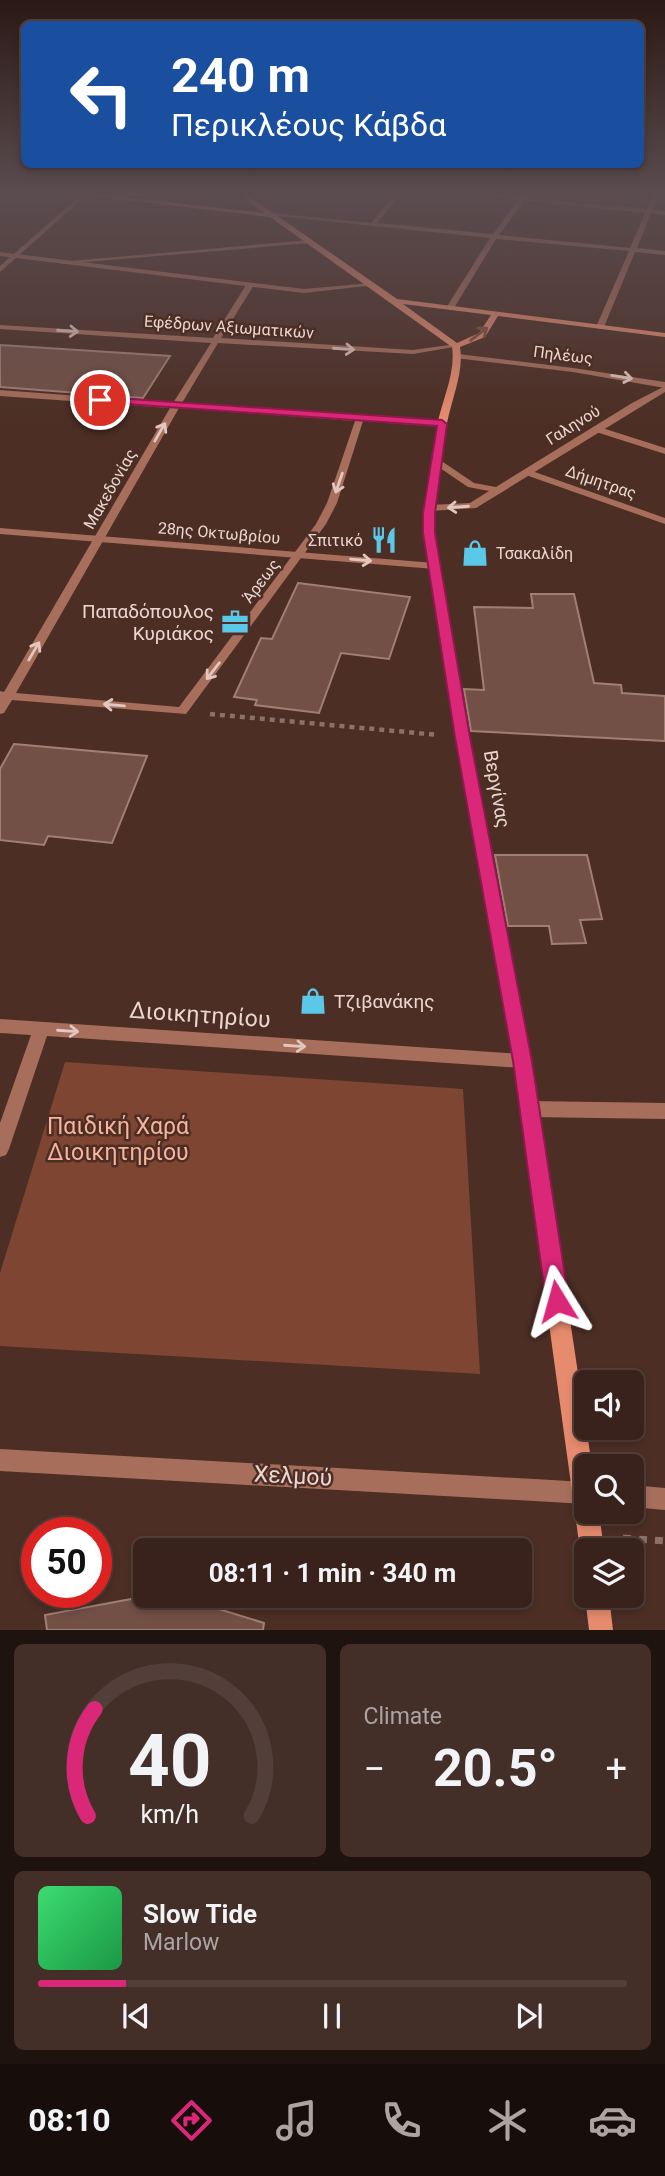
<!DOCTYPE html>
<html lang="en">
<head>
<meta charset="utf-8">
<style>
  :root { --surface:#39221b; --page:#442f28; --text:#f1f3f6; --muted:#aba4a3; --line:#533f3a; --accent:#db2777 }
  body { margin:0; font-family:Roboto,sans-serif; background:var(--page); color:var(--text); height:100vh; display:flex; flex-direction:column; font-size:26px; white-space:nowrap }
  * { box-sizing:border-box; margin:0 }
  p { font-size:23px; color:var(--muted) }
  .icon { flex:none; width:38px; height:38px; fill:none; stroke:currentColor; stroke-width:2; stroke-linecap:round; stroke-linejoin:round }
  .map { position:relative; height:1630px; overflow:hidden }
  .details { display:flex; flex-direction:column; gap:14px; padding:14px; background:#1f130f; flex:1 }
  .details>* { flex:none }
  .hud { position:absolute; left:21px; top:21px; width:623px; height:147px; border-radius:10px; box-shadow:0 4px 10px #0003,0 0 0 2px var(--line); background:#1a4fa0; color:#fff; overflow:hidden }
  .tools { position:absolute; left:574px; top:1370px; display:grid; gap:14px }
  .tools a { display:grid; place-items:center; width:70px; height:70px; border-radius:10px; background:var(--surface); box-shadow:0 4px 10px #0003,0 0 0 2px var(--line); font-size:35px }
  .speed { position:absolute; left:21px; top:1517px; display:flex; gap:14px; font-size:35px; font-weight:700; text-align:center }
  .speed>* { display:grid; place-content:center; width:91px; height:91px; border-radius:50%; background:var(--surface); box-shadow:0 4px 10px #0003,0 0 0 2px var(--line); line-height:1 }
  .speed .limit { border:10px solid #d22; background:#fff; color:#111 }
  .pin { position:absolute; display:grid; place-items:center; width:60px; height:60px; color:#fff; margin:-30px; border:4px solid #fff; border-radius:50%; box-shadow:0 2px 7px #0007 }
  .me { position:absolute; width:77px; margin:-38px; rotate:352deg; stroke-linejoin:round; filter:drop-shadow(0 0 5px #0008) }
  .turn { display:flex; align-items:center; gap:24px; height:147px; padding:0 35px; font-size:32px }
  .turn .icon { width:91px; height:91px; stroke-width:2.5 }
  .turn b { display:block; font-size:49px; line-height:60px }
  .big { font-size:52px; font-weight:700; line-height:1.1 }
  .details .tile { flex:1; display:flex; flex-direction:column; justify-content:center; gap:10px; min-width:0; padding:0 24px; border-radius:10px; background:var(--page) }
  .details .dial { align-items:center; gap:0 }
  .dial svg { height:182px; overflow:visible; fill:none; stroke:var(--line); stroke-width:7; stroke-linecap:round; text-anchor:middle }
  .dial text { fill:var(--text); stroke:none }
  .song { display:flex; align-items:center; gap:21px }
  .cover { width:84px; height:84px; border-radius:10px; background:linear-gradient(135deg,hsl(140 70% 55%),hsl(140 70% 35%)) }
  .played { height:7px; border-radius:4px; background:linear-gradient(90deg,var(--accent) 15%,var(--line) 15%) }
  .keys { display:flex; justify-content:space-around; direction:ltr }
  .heat { display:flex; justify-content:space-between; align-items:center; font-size:38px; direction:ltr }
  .details .tiles { flex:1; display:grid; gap:14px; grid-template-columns:1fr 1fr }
  .tile:last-child { grid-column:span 2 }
  .trip { position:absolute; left:133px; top:1538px; width:399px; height:70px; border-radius:10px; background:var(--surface); box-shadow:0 4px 10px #0003,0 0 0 2px var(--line); font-weight:700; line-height:70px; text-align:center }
  .tabs { display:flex; height:112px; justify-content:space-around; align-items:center; background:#170e0b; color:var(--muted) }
  .tabs .icon { width:49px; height:49px }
  .tabs .on { color:var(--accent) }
  .tabs b { font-size:32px; color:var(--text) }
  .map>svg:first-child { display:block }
</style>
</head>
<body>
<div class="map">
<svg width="665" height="1630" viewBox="0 0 665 1630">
  <rect width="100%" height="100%" fill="#4c2e24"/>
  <path fill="#7e4533" d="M65,1062L463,1089L480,1374L0,1346V1273Z"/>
  <g fill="#725046" stroke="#a27e73" stroke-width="2">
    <path d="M0,345L170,356L143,398L0,387Z"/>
    <path d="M298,583L410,597L389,659L341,653L319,713L255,705L257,700L234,697L261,638L272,639Z"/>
    <path d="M531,594H574L594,683L621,685L622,693L665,696V741L471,731L464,689L484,690L474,607L533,608Z"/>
    <path d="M14,744L147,756L112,843L48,836L44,845L0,840V769Z"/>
    <path d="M495,855H587L602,919L580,920L586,943L552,944L549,926H508Z"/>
    <path d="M164,1596L196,1602L264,1623L263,1630H47L45,1615L131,1599Z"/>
  </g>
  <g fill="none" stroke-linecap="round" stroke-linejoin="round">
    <path stroke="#8b7168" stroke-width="4.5" stroke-dasharray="5 5" stroke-linecap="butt" d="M210,714L439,735"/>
    <path stroke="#8b7168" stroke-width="7" stroke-dasharray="8 8" stroke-linecap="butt" d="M623,1538L665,1541"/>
    <g fill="#a76e5c" fill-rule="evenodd">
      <path d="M397,192H403L377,223L493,234L518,200L447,192L520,197L525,193L528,195L526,198L647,209L654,192H660L653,210L665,211V215L651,213L637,248L665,251V255L635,252L604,327L600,329L596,327L629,251L496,239L454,308L450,310L446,308L490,238L268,215L271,213L371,223ZM524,201L645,213L630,248L499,235Z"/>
      <path d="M82,194L87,195L0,272V266Z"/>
      <path d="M309,240L311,243L62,264L59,262Z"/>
      <path d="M250,283L254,285L221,338L413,350L456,344L460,346L413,354L218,343L182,403L442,421L446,424L442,427L363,421L337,503L326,524L186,714L12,700L4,713L0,714V691L4,692L170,408L0,396V390L173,403L211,343L0,329V325L213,338L246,285ZM179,408L355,421L327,503L316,524L179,707L16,693Z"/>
      <path d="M458,354L573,368L665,382V388L573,372L455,358V354Z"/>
      <path d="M596,426L665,448V454L593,431V427Z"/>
      <path d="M523,470H529L665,518V524L523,474Z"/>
      <path d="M0,1019L522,1054L528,1056L531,1061L528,1066L522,1068L47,1036L9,1149L6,1155L0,1157V1123L31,1035L0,1033Z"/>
      <path d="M530,1101L665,1103V1119L530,1117L524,1114L521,1109L524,1104Z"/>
      <path d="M0,1449L586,1482V1504L0,1471Z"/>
      <path d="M632,1485L665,1488V1510L632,1507Z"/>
    </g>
    <g fill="#a76e5c" fill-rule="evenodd">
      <path d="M0,252L304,289L371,283L375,285L304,293L0,256Z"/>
      <path d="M665,386V392L476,508L430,511L425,508L430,505L470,503L489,491L468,487L434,464V460H440L474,483L496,487L632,403Z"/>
      <path d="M0,528L435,563L440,566L435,569L0,534Z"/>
    </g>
    <g fill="#e68b6e" fill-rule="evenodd">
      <path d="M55,192H78L264,213L236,192H243L397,299L665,333V337L498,316L485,337L460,347C464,372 452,398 447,423C440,458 434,497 434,533L469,737L531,1061L592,1466H586V1512H599L604,1550H586V1559L580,1550L513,1061L457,737L424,533C424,497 431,461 437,426C442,400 456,373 452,347L270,217ZM403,304L491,315L479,333L457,343Z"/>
      <path d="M586,1593V1596H609L613,1630H589L585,1596Z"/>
    </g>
  </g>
  <defs><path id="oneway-shaft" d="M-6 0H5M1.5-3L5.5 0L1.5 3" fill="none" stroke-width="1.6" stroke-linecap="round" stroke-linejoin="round" transform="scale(1.75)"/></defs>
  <g stroke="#e1c7bf">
    <use href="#oneway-shaft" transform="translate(68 331) rotate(4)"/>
    <use href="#oneway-shaft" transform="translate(344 349) rotate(4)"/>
    <use href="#oneway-shaft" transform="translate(622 377) rotate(9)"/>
    <use href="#oneway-shaft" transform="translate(160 432) rotate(-60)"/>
    <use href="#oneway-shaft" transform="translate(339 483) rotate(109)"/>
    <use href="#oneway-shaft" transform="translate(458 507) rotate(176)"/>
    <use href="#oneway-shaft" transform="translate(361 560) rotate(5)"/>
    <use href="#oneway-shaft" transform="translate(34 651) rotate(-60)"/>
    <use href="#oneway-shaft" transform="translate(213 671) rotate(128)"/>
    <use href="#oneway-shaft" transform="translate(114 705) rotate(-175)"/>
    <use href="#oneway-shaft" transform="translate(68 1031) rotate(4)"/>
    <use href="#oneway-shaft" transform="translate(295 1046) rotate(4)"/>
  </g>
  <use stroke="#824f3e" href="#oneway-shaft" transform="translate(479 334) rotate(-37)"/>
  <linearGradient id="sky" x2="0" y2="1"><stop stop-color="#2a1914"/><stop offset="0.46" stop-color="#5b4c50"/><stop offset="1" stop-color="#5b4c50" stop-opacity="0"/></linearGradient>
  <rect width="665" height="421" fill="url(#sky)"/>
  <path fill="#db2777" stroke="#8e194d" stroke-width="2" d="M100,397L442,420L447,424L435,513V533L470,737L532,1061L569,1301L566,1309L557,1312L549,1309L546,1301L513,1061L455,737L423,533V513L437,426L97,402L95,400Z"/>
  <defs>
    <symbol id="restaurant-bare" viewBox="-9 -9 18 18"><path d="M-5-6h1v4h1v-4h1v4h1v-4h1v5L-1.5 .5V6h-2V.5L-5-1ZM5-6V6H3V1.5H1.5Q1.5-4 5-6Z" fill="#5ac8e6" stroke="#4c2e24" stroke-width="2.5" paint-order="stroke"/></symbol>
    <symbol id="shop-bare" viewBox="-9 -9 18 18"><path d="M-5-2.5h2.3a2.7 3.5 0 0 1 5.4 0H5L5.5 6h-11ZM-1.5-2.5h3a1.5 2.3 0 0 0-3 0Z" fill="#5ac8e6" stroke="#4c2e24" stroke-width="2.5" paint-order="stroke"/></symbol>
    <symbol id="office-bare" viewBox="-9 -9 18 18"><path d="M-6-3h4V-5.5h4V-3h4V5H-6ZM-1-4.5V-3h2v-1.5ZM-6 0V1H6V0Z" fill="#5ac8e6" stroke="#4c2e24" stroke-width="2.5" paint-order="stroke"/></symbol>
  </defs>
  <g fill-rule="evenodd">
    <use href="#restaurant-bare" x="365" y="521" width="38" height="38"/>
    <use href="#shop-bare" x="456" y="534" width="38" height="38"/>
    <use href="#office-bare" x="216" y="603" width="38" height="38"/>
    <use href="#shop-bare" x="294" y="982" width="38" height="38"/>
  </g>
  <g text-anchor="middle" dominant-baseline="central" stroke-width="5" stroke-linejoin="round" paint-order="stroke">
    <g font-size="16" fill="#ebd7d1" stroke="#4c2e24">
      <text transform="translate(229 327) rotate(4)">Εφέδρων Αξιωματικών</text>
      <text transform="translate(563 355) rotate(7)">Πηλέως</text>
      <text transform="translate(573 425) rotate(-32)">Γαληνού</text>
      <text transform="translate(601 482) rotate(19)">Δήμητρας</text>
      <text transform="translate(110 489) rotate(-60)">Μακεδονίας</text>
      <text transform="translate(219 533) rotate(5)">28ης Οκτωβρίου</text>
      <text transform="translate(261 581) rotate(-53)">Άρεως</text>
    </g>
    <g font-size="16" fill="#ebd7d1" stroke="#4c2e24" text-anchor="end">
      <text x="363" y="540">Σπιτικό</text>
      <text x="496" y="553" text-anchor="start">Τσακαλίδη</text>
    </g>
    <g font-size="19" fill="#ebd7d1" stroke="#4c2e24" text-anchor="end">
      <text x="214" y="611">Παπαδόπουλος<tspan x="214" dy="22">Κυριάκος</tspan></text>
      <text x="334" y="1001" text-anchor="start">Τζιβανάκης</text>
    </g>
    <g font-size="19" fill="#ebd7d1" stroke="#4c2e24">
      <text transform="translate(497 789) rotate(80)">Βεργίνας</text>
    </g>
    <g font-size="23" fill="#ebd7d1" stroke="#4c2e24">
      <text transform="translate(200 1015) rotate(4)">Διοικητηρίου</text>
      <text transform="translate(293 1476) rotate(3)">Χελμού</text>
    </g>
    <g font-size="23" fill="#f8b39d" stroke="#4c2e24">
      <text x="118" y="1126">Παιδική Χαρά<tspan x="118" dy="26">Διοικητηρίου</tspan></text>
    </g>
  </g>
</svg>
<div class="tools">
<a><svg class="icon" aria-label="sound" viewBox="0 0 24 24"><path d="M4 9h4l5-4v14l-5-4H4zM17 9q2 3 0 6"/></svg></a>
<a><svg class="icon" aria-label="search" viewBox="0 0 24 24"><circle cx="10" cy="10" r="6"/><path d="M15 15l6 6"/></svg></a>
<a><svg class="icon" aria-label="layers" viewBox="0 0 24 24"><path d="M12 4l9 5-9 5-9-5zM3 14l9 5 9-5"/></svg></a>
</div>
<div class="speed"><div class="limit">50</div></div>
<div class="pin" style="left:100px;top:400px;background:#d93025"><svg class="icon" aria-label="arrive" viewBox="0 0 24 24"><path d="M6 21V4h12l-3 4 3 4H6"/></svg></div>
<svg class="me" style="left:557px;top:1301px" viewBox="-20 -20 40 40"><path d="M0-17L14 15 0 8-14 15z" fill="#db2777" stroke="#fff" stroke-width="4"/></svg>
<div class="trip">08:11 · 1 min · 340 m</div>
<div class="hud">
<div class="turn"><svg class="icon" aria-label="left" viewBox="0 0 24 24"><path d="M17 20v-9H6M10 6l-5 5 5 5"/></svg><div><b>240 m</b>Περικλέους Κάβδα</div></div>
</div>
</div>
<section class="details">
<div class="tiles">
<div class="tile dial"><svg viewBox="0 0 100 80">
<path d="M14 69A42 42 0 1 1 86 69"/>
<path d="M14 69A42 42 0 0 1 17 22" stroke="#db2777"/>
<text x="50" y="56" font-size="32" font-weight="700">40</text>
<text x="50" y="72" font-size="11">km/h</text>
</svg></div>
<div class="tile"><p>Climate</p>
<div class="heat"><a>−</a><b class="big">20.5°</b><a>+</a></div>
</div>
<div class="tile">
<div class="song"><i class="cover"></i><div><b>Slow Tide</b><p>Marlow</p></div></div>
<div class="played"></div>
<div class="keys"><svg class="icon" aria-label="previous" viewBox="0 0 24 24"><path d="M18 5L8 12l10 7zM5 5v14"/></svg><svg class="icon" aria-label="pause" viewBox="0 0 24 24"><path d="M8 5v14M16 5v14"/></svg><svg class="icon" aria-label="next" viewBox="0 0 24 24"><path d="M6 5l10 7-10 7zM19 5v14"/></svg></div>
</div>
</div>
</section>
<nav class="tabs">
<b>08:10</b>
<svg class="icon on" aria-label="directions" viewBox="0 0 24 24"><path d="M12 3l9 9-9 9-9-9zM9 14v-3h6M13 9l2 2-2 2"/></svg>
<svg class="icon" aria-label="music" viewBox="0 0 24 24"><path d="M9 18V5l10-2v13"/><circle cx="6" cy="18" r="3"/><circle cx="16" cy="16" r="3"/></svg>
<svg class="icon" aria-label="phone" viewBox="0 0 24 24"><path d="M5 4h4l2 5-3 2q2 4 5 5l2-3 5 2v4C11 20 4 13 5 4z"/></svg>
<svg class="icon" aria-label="climate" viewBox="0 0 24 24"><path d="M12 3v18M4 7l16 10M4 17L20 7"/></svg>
<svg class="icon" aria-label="car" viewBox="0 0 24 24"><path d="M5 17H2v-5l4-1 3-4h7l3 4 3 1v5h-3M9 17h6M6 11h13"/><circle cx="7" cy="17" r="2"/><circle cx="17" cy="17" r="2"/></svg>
</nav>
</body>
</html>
